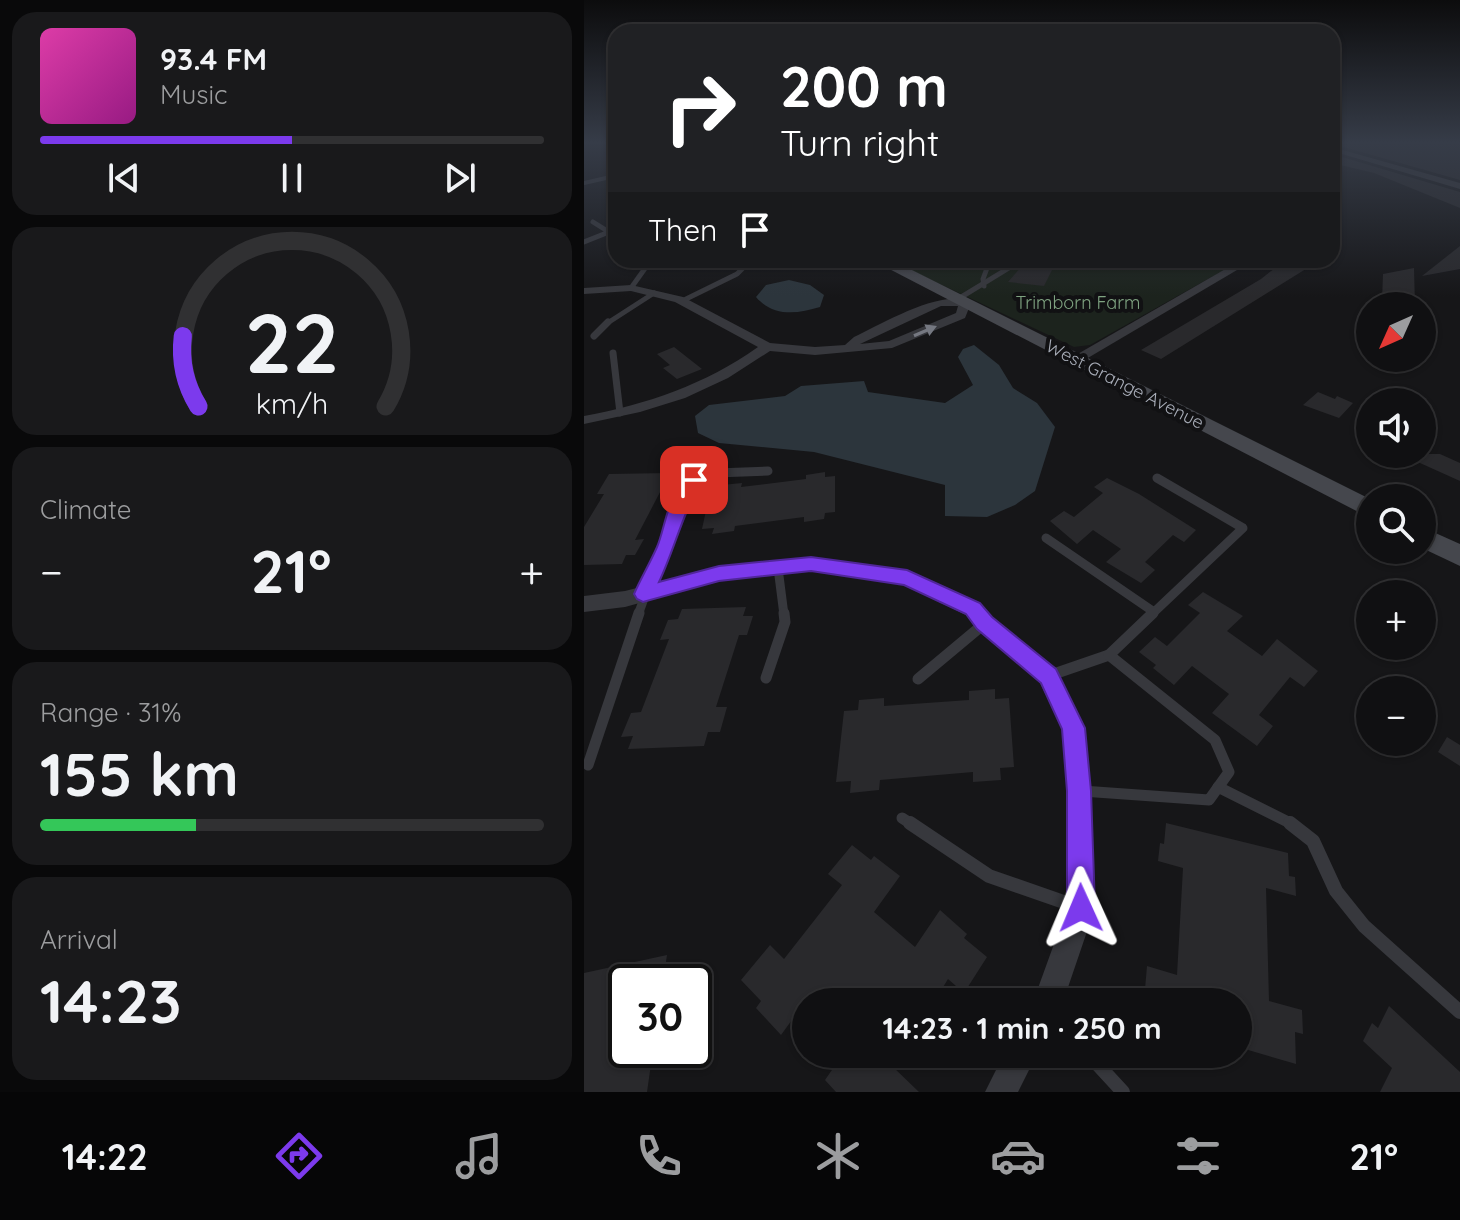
<!DOCTYPE html>
<html lang="en">
<head>
<meta charset="utf-8">
<style>
  :root { --surface:#101012; --page:#19191b; --text:#f1f3f6; --muted:#9c9d9f; --line:#303032; --accent:#7c3aed }
  body { margin:0; font-family:Quicksand,sans-serif; background:var(--page); color:var(--text); height:100vh; display:flex; flex-direction:column; font-size:30px; white-space:nowrap }
  * { box-sizing:border-box; margin:0 }
  p { font-size:26px; color:var(--muted) }
  .icon { flex:none; width:44px; height:44px; fill:none; stroke:currentColor; stroke-width:2; stroke-linecap:round; stroke-linejoin:round }
  .map { position:relative; flex:1; overflow:hidden }
  .side { display:flex; flex-direction:column; gap:12px; padding:12px; background:#09090a; width:584px }
  .side>* { flex:none }
  .hud { position:absolute; left:24px; top:24px; width:732px; height:244px; border-radius:24px; box-shadow:0 2px 6px #0004,0 0 0 2px var(--line); background:#202124; color:#fff; overflow:hidden }
  .needle { width:52px; rotate:225deg }
  .fabs { position:absolute; left:772px; top:292px; display:grid; gap:16px }
  .fabs a { display:grid; place-items:center; width:80px; height:80px; border-radius:50%; background:var(--surface); box-shadow:0 2px 6px #0004,0 0 0 2px var(--line); font-size:40px }
  .speed { position:absolute; left:24px; top:964px; display:flex; gap:16px; font-size:40px; font-weight:700; text-align:center }
  .speed>* { display:grid; place-content:center; width:104px; height:104px; border-radius:50%; background:var(--surface); box-shadow:0 2px 6px #0004,0 0 0 2px var(--line); line-height:1 }
  .speed .limit { border:4px solid #111; border-radius:12px; background:#fff; color:#111 }
  .pin { position:absolute; display:grid; place-items:center; width:68px; height:68px; color:#fff; margin:-34px; border-radius:16px; box-shadow:0 4px 12px #0006 }
  .me { position:absolute; width:88px; margin:-44px; rotate:359deg; stroke-linejoin:round; filter:drop-shadow(0 0 6px #0008) }
  .turn { display:flex; align-items:center; gap:28px; height:168px; padding:0 40px; font-size:36px }
  .turn .icon { width:104px; height:104px; stroke-width:2.5 }
  .turn b { display:block; font-size:56px; line-height:68px }
  .then { display:flex; align-items:center; height:76px; padding:0 40px; background:#0003; gap:16px; font-size:30px }
  .big { font-size:60px; font-weight:700; line-height:1.1 }
  .side .widget { flex:1; display:flex; flex-direction:column; justify-content:center; gap:12px; min-width:0; padding:0 28px; border-radius:24px; background:var(--page) }
  .side .dial { align-items:center; gap:0 }
  .dial svg { height:208px; overflow:visible; fill:none; stroke:var(--line); stroke-width:7; stroke-linecap:round; text-anchor:middle }
  .dial text { fill:var(--text); stroke:none }
  .song { display:flex; align-items:center; gap:24px }
  .cover { width:96px; height:96px; border-radius:12px; background:linear-gradient(135deg,hsl(320 70% 55%),hsl(310 70% 35%)) }
  .played { height:8px; border-radius:4px; background:linear-gradient(90deg,var(--accent) 50%,var(--line) 50%) }
  .keys { display:flex; justify-content:space-around; direction:ltr }
  .heat { display:flex; justify-content:space-between; align-items:center; font-size:44px; direction:ltr }
  .charge { height:12px; border-radius:6px; background:linear-gradient(90deg,#34c759 31%,var(--line) 0) }
  .trip { position:absolute; left:208px; top:988px; width:460px; height:80px; border-radius:40px; background:var(--surface); box-shadow:0 2px 6px #0004,0 0 0 2px var(--line); font-weight:700; line-height:80px; text-align:center }
  .dock { display:flex; height:128px; justify-content:space-around; align-items:center; background:#060607; color:var(--muted) }
  .dock .icon { width:56px; height:56px }
  .dock .current { color:var(--accent) }
  .dock b { font-size:36px; color:var(--text) }
  main { display:flex; flex:1; min-height:0 }
  .map>svg:first-child { display:block }
</style>
</head>
<body>
<main>
<section class="side">
<div class="widget">
<div class="song"><i class="cover"></i><div><b>93.4 FM</b><p>Music</p></div></div>
<div class="played"></div>
<div class="keys"><svg class="icon" aria-label="previous" viewBox="0 0 24 24"><path d="M18 5L8 12l10 7zM5 5v14"/></svg><svg class="icon" aria-label="pause" viewBox="0 0 24 24"><path d="M8 5v14M16 5v14"/></svg><svg class="icon" aria-label="next" viewBox="0 0 24 24"><path d="M6 5l10 7-10 7zM19 5v14"/></svg></div>
</div>
<div class="widget dial"><svg viewBox="0 0 100 80">
<path d="M14 69A42 42 0 1 1 86 69"/>
<path d="M14 69A42 42 0 0 1 8 42" stroke="#7c3aed"/>
<text x="50" y="56" font-size="32" font-weight="700">22</text>
<text x="50" y="72" font-size="11">km/h</text>
</svg></div>
<div class="widget"><p>Climate</p>
<div class="heat"><a>−</a><b class="big">21°</b><a>+</a></div>
</div>
<div class="widget"><p>Range · 31%</p><b class="big">155 km</b><div class="charge"></div></div>
<div class="widget"><p>Arrival</p><b class="big">14:23</b></div>
</section>
<div class="map">
<svg width="876" height="1092" viewBox="0 0 876 1092">
  <rect width="100%" height="100%" fill="#161618"/>
  <path fill="#1c231d" d="M305,260H658L506,345L490,347Z"/>
  <g fill="#2c353c">
    <path d="M205,280L226,285L240,295L236,307C213,314 189,317 172,297L182,285Z"/>
    <path d="M390,345L415,365L429,388L453,403L471,427L451,491L431,505L403,517L361,516V485L230,452L135,443L114,433L111,416L125,405L201,396L217,386L280,381L284,392L361,403L389,385L374,357L379,349Z"/>
  </g>
  <g fill="#29292c">
    <path d="M749,144H876V180Z"/>
    <path d="M748,154L876,192V208L790,173L748,163Z"/>
    <path d="M876,246V269L838,276Z"/>
    <path d="M443,260H473L460,286L424,282Z"/>
    <path d="M701,260L725,267L577,359L557,350L677,279Z"/>
    <path d="M830,268L831,305L798,300L799,274Z"/>
    <path d="M90,347L118,369L93,379L79,368L86,365L73,354Z"/>
    <path d="M734,392L751,399L753,396L769,403L755,418L719,405Z"/>
    <path d="M816,454H856L876,463V481Z"/>
    <path d="M241,472V477L251,476V512L241,513L240,519L220,522V517L151,526L150,531L128,534L130,528L118,529L126,492L137,490L138,485L158,483L157,487L222,479V475Z"/>
    <path d="M86,473L51,540L60,539L51,555H42L38,564L0,565V527L20,494H13L25,474Z"/>
    <path d="M523,478L555,494L612,530L600,542L589,535L561,562L571,570L557,583L522,562L537,549L509,530L493,544L466,521L480,511L490,517L519,493L510,487Z"/>
    <path d="M619,592L659,616L643,631L678,656L693,639L734,671L720,687L706,677L675,715L689,726L673,746L628,713L645,694L608,666L590,685L569,668L572,665L555,652L571,637L583,646L616,613L604,605Z"/>
    <path d="M162,607L159,616H169L163,635H155L132,707H143L136,732H124L120,746L44,749L49,736L37,737L47,713L57,712L85,639L76,640L84,620L94,619L98,609Z"/>
    <path d="M411,689V699L425,698L430,767L416,768L417,780L389,782V772L296,780L295,790L266,793L267,781L252,782L260,711L274,710L275,700L300,698V706L385,700V691Z"/>
    <path d="M863,737L876,745V766L854,752Z"/>
    <path d="M582,823L704,853L705,876L711,877L712,896L682,888L685,1001L718,1010L719,1034L711,1032L712,1064L654,1047V1002H566L567,990L561,989L563,966L593,975L599,868L574,861L576,843L580,844Z"/>
    <path d="M268,845L287,860L290,856L316,876L290,912L331,947L356,910L383,934L380,938L403,957L380,993L364,979L350,1002H240L229,991L197,1035L172,1008L177,1001L157,980L186,945L200,959L258,885L244,874Z"/>
    <path d="M83,955L79,982H42V1050H69L63,1092H0V973Z"/>
    <path d="M805,1006L876,1072V1092H796L808,1068L779,1041L788,1023L794,1028Z"/>
    <path d="M259,1054H317L309,1067L335,1092H252L241,1080Z"/>
  </g>
  <g fill="none" stroke-linecap="round" stroke-linejoin="round">
    <path stroke="#37383d" stroke-width="4" d="M0,183L22,178"/>
    <g stroke="#37383d" stroke-width="5">
      <path d="M0,242L25,232L9,222"/>
      <path d="M46,265L66,262"/>
      <path d="M400,286L399,279L406,260"/>
      <path d="M47,288L67,260"/>
      <path d="M374,299L438,260"/>
      <path d="M98,301L153,274L167,260"/>
      <path d="M22,324L70,293"/>
    </g>
    <g stroke="#37383d" stroke-width="7">
      <path d="M10,336L24,322"/>
      <path d="M29,353L36,413"/>
    </g>
    <g stroke="#37383d" stroke-width="9">
      <path d="M462,538L570,612"/>
      <path d="M194,568L200,615"/>
      <path d="M59,594L82,547L98,496L110,480L132,473L184,471"/>
      <path d="M54,615L62,593"/>
      <path d="M567,615L659,528L573,478"/>
    </g>
    <g stroke="#37383d" stroke-width="11">
      <path d="M464,676L525,655"/>
      <path d="M182,678L201,622L200,613"/>
      <path d="M334,679L401,623"/>
      <path d="M4,765L55,613"/>
      <path d="M634,787L710,825"/>
      <path d="M498,791L625,800L645,772L631,740L525,655L569,613"/>
      <path d="M318,818L329,825"/>
    </g>
    <g stroke="#37383d" stroke-width="14">
      <path d="M326,823L405,876L494,907"/>
      <path d="M706,823L729,841L752,891L780,926L876,1012"/>
      <path d="M504,1054L539,1092"/>
    </g>
    <g fill="#37383d" fill-rule="evenodd">
      <path d="M748,147L876,183V189L748,151Z"/>
      <path d="M657,260H670L497,362L485,359Z"/>
      <path d="M47,285L99,297L186,343L231,347L261,345L270,337C296,325 361,286 387,303L381,318L308,348L231,355L186,351L144,378L101,398L56,412L0,424V416C64,404 120,385 174,347L91,302L47,291L0,294V288ZM357,306H374L372,313L305,341L276,344Z"/>
      <path d="M227,557L330,573L396,603L408,617L472,669L500,728L507,791L511,908L479,1002H449L483,908V791L478,728L456,683L394,629L382,615L320,585L227,571L135,581L41,607L0,612V596L41,591L135,567Z"/>
      <path d="M420,1054H453L434,1092H401Z"/>
    </g>
    <g fill="#45474d" fill-rule="evenodd">
      <path d="M288,260H308L786,499V518Z"/>
      <path d="M838,527L876,544V566L838,548Z"/>
    </g>
  </g>
  <defs><path id="oneway-solid" d="M-6-.8H1V-3.2L6.5 0L1 3.2V.8H-6Z" transform="scale(2)"/></defs>
  <use fill="#757881" href="#oneway-solid" transform="translate(341 331) rotate(-23)"/>
  <linearGradient id="sky" x2="0" y2="1"><stop stop-color="#0c0c0d"/><stop offset="0.48" stop-color="#363c48"/><stop offset="1" stop-color="#363c48" stop-opacity="0"/></linearGradient>
  <rect width="876" height="297" fill="url(#sky)"/>
  <path fill="#7c3aed" stroke="#51269a" stroke-width="2" d="M110,474L119,480C99,511 91,548 75,582L135,566L227,557L323,570L396,603L408,617L472,669L501,728L507,791L511,908L507,918L497,922L487,918L483,908V791L478,729L457,683L393,629L382,614L320,585L227,571L135,581L59,602L53,599L50,594C57,578 66,563 73,547C82,526 85,483 110,474Z"/>
  <g text-anchor="middle" dominant-baseline="central" stroke-width="8" stroke-linejoin="round" paint-order="stroke">
    <g font-size="18" fill="#7fa381" stroke="#111113">
      <text x="494" y="302">Trimborn Farm</text>
    </g>
    <g font-size="18" fill="#a8adb8" stroke="#111113">
      <text transform="translate(541 384) rotate(27)">West Grange Avenue</text>
    </g>
  </g>
</svg>
<div class="fabs">
<a><svg class="needle" viewBox="-14 -14 28 28"><path d="M0-13l5 13h-10z" fill="#e53935"/><path d="M0 13l5-13h-10z" fill="#9c9d9f"/></svg></a>
<a><svg class="icon" aria-label="sound" viewBox="0 0 24 24"><path d="M4 9h4l5-4v14l-5-4H4zM17 9q2 3 0 6"/></svg></a>
<a><svg class="icon" aria-label="search" viewBox="0 0 24 24"><circle cx="10" cy="10" r="6"/><path d="M15 15l6 6"/></svg></a>
<a>+</a>
<a>−</a>
</div>
<div class="speed"><div class="limit">30</div></div>
<div class="pin" style="left:110px;top:480px;background:#d93025"><svg class="icon" aria-label="arrive" viewBox="0 0 24 24"><path d="M6 21V4h12l-3 4 3 4H6"/></svg></div>
<svg class="me" style="left:497px;top:908px" viewBox="-20 -20 40 40"><path d="M0-17L14 15 0 8-14 15z" fill="#7c3aed" stroke="#fff" stroke-width="4"/></svg>
<div class="trip">14:23 · 1 min · 250 m</div>
<div class="hud">
<div class="turn"><svg class="icon" aria-label="right" viewBox="0 0 24 24"><path d="M7 20v-9h11M14 6l5 5-5 5"/></svg><div><b>200 m</b>Turn right</div></div>
<div class="then">Then<svg class="icon" aria-label="arrive" viewBox="0 0 24 24"><path d="M6 21V4h12l-3 4 3 4H6"/></svg></div>
</div>
</div>
</main>
<nav class="dock">
<b>14:22</b>
<svg class="icon current" aria-label="directions" viewBox="0 0 24 24"><path d="M12 3l9 9-9 9-9-9zM9 14v-3h6M13 9l2 2-2 2"/></svg>
<svg class="icon" aria-label="music" viewBox="0 0 24 24"><path d="M9 18V5l10-2v13"/><circle cx="6" cy="18" r="3"/><circle cx="16" cy="16" r="3"/></svg>
<svg class="icon" aria-label="phone" viewBox="0 0 24 24"><path d="M5 4h4l2 5-3 2q2 4 5 5l2-3 5 2v4C11 20 4 13 5 4z"/></svg>
<svg class="icon" aria-label="climate" viewBox="0 0 24 24"><path d="M12 3v18M4 7l16 10M4 17L20 7"/></svg>
<svg class="icon" aria-label="car" viewBox="0 0 24 24"><path d="M5 17H2v-5l4-1 3-4h7l3 4 3 1v5h-3M9 17h6M6 11h13"/><circle cx="7" cy="17" r="2"/><circle cx="17" cy="17" r="2"/></svg>
<svg class="icon" aria-label="filters" viewBox="0 0 24 24"><path d="M4 7h16M4 17h16"/><circle cx="9" cy="7" r="2"/><circle cx="15" cy="17" r="2"/></svg>
<b>21°</b>
</nav>
</body>
</html>
